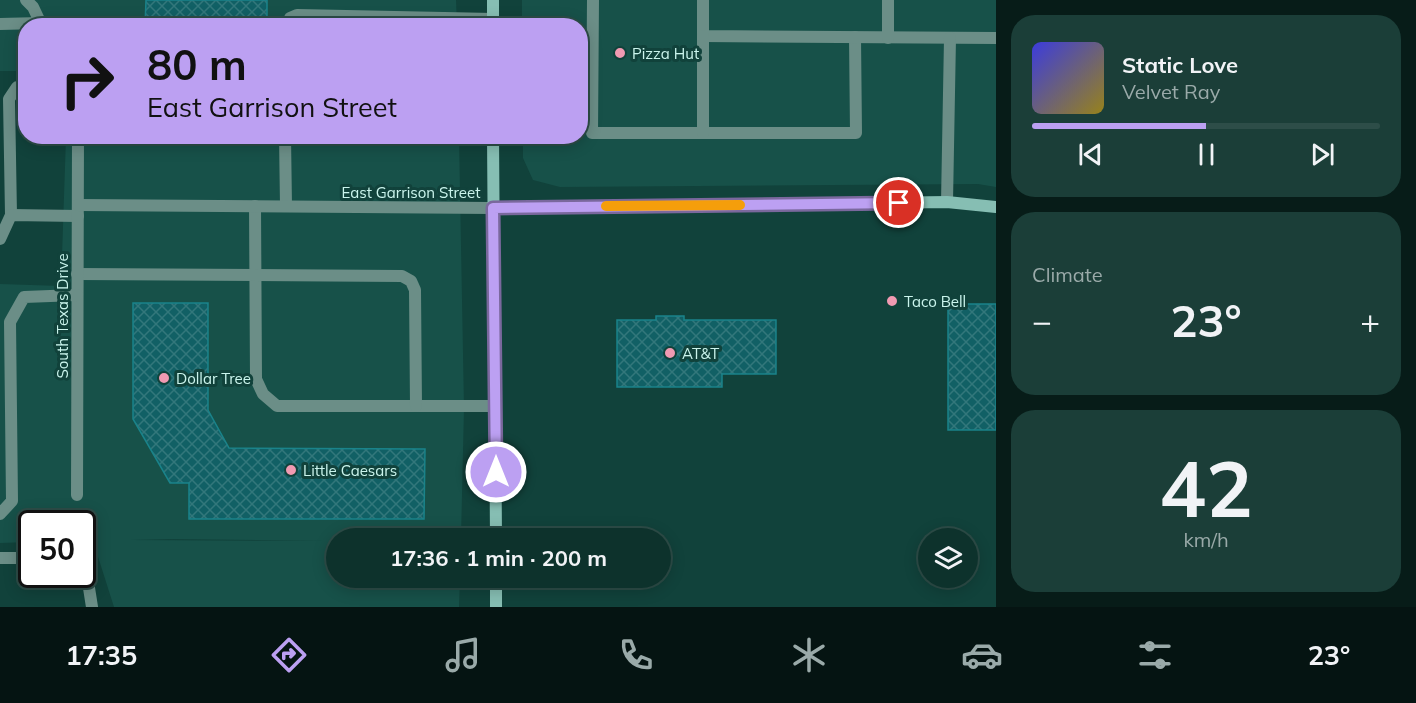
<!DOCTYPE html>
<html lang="en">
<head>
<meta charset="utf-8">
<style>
  :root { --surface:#0d322c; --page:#1b3e38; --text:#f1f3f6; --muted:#9aaaa9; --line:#2d4d48; --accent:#bca0f2 }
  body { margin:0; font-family:Mulish,sans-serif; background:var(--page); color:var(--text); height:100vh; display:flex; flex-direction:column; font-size:22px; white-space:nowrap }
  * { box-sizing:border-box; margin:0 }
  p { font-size:20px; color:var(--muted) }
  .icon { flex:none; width:33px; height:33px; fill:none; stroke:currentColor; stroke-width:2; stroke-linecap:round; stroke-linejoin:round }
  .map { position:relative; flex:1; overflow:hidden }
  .side { display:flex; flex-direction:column; gap:15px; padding:15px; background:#071c18; width:420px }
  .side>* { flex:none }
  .guide { position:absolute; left:18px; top:18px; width:570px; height:126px; border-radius:24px; box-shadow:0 3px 15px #0003,0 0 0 2px var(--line); background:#bca0f2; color:#111; overflow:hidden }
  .tools { position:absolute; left:918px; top:528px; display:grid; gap:12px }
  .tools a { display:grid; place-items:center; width:60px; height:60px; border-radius:50%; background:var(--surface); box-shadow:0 3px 15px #0003,0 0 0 2px var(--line); font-size:30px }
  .speed { position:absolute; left:18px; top:510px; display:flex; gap:12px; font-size:30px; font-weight:700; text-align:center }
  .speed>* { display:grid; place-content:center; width:78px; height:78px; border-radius:50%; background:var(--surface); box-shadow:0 3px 15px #0003,0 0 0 2px var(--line); line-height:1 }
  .speed .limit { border:3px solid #111; border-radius:9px; background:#fff; color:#111 }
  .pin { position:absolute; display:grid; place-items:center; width:51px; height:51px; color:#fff; margin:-26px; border:3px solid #fff; border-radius:50%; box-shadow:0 2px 6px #0007 }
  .me { position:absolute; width:66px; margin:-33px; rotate:0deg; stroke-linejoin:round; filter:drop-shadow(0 0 4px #0008) }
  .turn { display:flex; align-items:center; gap:21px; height:126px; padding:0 30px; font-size:27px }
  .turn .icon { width:78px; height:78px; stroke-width:2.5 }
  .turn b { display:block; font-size:42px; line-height:51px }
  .big { font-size:45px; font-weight:700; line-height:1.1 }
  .side .card { flex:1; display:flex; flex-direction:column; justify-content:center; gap:9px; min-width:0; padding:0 21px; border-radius:24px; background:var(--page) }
  .side .dial { align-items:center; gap:0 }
  .dial b { font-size:78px; line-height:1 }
  .song { display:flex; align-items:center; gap:18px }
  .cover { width:72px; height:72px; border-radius:9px; background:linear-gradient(135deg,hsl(240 70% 55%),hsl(50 70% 35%)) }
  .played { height:6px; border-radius:3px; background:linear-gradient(90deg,var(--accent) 50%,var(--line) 50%) }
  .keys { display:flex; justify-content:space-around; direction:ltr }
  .heat { display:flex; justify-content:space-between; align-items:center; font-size:33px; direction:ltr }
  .trip { position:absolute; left:326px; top:528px; width:345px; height:60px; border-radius:30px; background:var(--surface); box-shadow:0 3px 15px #0003,0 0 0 2px var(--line); font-weight:700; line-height:60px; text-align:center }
  .tabs { display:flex; height:96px; justify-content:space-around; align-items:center; background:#051412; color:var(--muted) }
  .tabs .icon { width:42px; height:42px }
  .tabs .current { color:var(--accent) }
  .tabs b { font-size:27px; color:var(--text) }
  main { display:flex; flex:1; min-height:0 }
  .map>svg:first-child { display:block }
</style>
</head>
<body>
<main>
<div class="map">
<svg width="996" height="607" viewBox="0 0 996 607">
  <defs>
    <pattern id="building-cross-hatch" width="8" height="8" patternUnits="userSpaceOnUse" patternTransform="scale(1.5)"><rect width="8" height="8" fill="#116065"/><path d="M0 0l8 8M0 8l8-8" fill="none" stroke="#32777b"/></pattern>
  </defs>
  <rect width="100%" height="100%" fill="#11423b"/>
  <g fill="#175149" fill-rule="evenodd">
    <path d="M0,0H456L457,25L26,26L25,71H0Z"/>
    <path d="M522,0H996V187L978,184L560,187L533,180L523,158V137L580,136V26L522,25Z"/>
    <path d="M66,137H459L464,408L461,538H336V578H460L459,607H114L93,541H83L82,524H32L31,542L0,543V284L61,286ZM172,539L326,541L130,540Z"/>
  </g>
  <g fill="url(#building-cross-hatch)" stroke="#1a838a" stroke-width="1.5">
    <path d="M146,0H267V18H248L247,26H145Z"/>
    <path d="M133,303H208V410L229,448L425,449L424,519H189V483H170L133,419Z"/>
    <rect x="948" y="304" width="48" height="126"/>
    <path d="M656,316H684V320H776V374H722V387H617V320H656Z"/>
  </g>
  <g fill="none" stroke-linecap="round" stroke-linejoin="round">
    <g stroke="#6b8e87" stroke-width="12">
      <path d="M26,0L33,7L42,26"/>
      <path d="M593,0L592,133H856L855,37"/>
      <path d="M703,0V36L996,38"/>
      <path d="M888,0V38"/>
      <path d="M0,24L41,23"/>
      <path d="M287,26L290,18L297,15L493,19"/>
      <path d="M703,36V133"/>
      <path d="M285,136L286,206"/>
      <path d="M78,138L391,136"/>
      <path d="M947,202L950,38"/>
      <path d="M255,206L256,379L263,394L277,406H495"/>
      <path d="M11,215L9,99L17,87H26"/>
      <path d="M0,239L11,215L78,216"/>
      <path d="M77,274L402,276L411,281L415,290L416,406"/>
      <path d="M77,495L78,136"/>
      <path d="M0,514L12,501L10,322L24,297L77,295"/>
      <path d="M0,558H32"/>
      <path d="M80,574L89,588L92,607"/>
    </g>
    <path stroke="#6b8e87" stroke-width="12" d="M78,205L493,208"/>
    <g stroke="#86beb3" stroke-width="12">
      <path d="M493,0V26"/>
      <path d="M493,136L496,538"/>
      <path d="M493,208L947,202L996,207"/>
      <path d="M496,578V607"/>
    </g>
  </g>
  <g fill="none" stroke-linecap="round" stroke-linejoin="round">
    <defs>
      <path id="route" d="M496,472L493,208L899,203"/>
    </defs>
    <use href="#route" stroke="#7a689d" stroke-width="15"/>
    <use href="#route" stroke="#bca0f2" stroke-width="10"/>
    <path stroke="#f59e0b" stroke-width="10" d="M606,206L740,205"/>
  </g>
  <g fill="#f19ab2" stroke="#11423b" stroke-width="2">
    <circle cx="620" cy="53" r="6"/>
    <circle cx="892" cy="301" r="6"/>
    <circle cx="670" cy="353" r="6"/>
    <circle cx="164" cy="378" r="6"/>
    <circle cx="291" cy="470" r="6"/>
  </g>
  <g text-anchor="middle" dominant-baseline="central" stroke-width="6" stroke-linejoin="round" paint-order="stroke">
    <g font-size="15" fill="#cbf5ed" stroke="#11423b" text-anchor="start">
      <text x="632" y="53">Pizza Hut</text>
      <text x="904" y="301">Taco Bell</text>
      <text x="682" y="353">AT&amp;T</text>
      <text x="176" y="378">Dollar Tree</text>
      <text x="303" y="470">Little Caesars</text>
    </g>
    <g font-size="15" fill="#cbf5ed" stroke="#11423b">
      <text x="411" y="192">East Garrison Street</text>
      <text transform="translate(62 316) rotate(-90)">South Texas Drive</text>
    </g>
  </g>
</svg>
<div class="tools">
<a><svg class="icon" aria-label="layers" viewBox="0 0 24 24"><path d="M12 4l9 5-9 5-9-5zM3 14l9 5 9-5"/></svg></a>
</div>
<div class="speed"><div class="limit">50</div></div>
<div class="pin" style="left:899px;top:203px;background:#d93025"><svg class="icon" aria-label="arrive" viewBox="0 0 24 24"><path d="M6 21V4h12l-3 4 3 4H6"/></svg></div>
<svg class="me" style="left:496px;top:472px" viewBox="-20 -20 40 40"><circle r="17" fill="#bca0f2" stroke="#fff" stroke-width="3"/><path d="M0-11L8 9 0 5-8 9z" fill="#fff"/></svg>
<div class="trip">17:36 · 1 min · 200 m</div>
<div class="guide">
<div class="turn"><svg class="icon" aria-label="right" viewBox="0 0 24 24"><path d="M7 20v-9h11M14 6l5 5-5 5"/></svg><div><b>80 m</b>East Garrison Street</div></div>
</div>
</div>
<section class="side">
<div class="card">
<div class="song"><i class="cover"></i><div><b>Static Love</b><p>Velvet Ray</p></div></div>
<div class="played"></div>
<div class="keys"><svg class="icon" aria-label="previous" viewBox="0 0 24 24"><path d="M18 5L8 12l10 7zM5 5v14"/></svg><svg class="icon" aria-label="pause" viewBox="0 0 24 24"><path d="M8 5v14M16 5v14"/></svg><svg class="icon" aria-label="next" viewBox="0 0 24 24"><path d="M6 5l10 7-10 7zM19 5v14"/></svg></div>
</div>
<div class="card"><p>Climate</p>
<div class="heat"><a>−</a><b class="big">23°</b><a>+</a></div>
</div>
<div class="card dial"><b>42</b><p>km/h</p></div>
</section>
</main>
<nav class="tabs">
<b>17:35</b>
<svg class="icon current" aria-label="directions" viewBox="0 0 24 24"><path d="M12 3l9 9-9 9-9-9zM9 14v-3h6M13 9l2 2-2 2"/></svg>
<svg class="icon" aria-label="music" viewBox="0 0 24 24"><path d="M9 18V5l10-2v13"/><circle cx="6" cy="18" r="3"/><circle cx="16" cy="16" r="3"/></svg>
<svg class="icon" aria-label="phone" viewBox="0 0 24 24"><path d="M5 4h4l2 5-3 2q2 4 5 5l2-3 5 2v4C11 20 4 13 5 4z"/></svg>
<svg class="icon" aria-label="climate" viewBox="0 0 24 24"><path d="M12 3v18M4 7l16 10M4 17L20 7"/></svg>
<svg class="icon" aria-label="car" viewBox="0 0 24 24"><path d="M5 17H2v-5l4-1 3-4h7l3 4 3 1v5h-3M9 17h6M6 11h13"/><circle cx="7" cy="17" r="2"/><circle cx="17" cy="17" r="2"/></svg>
<svg class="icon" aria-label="filters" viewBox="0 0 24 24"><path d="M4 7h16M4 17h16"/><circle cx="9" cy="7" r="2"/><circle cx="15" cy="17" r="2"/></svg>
<b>23°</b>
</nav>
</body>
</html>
